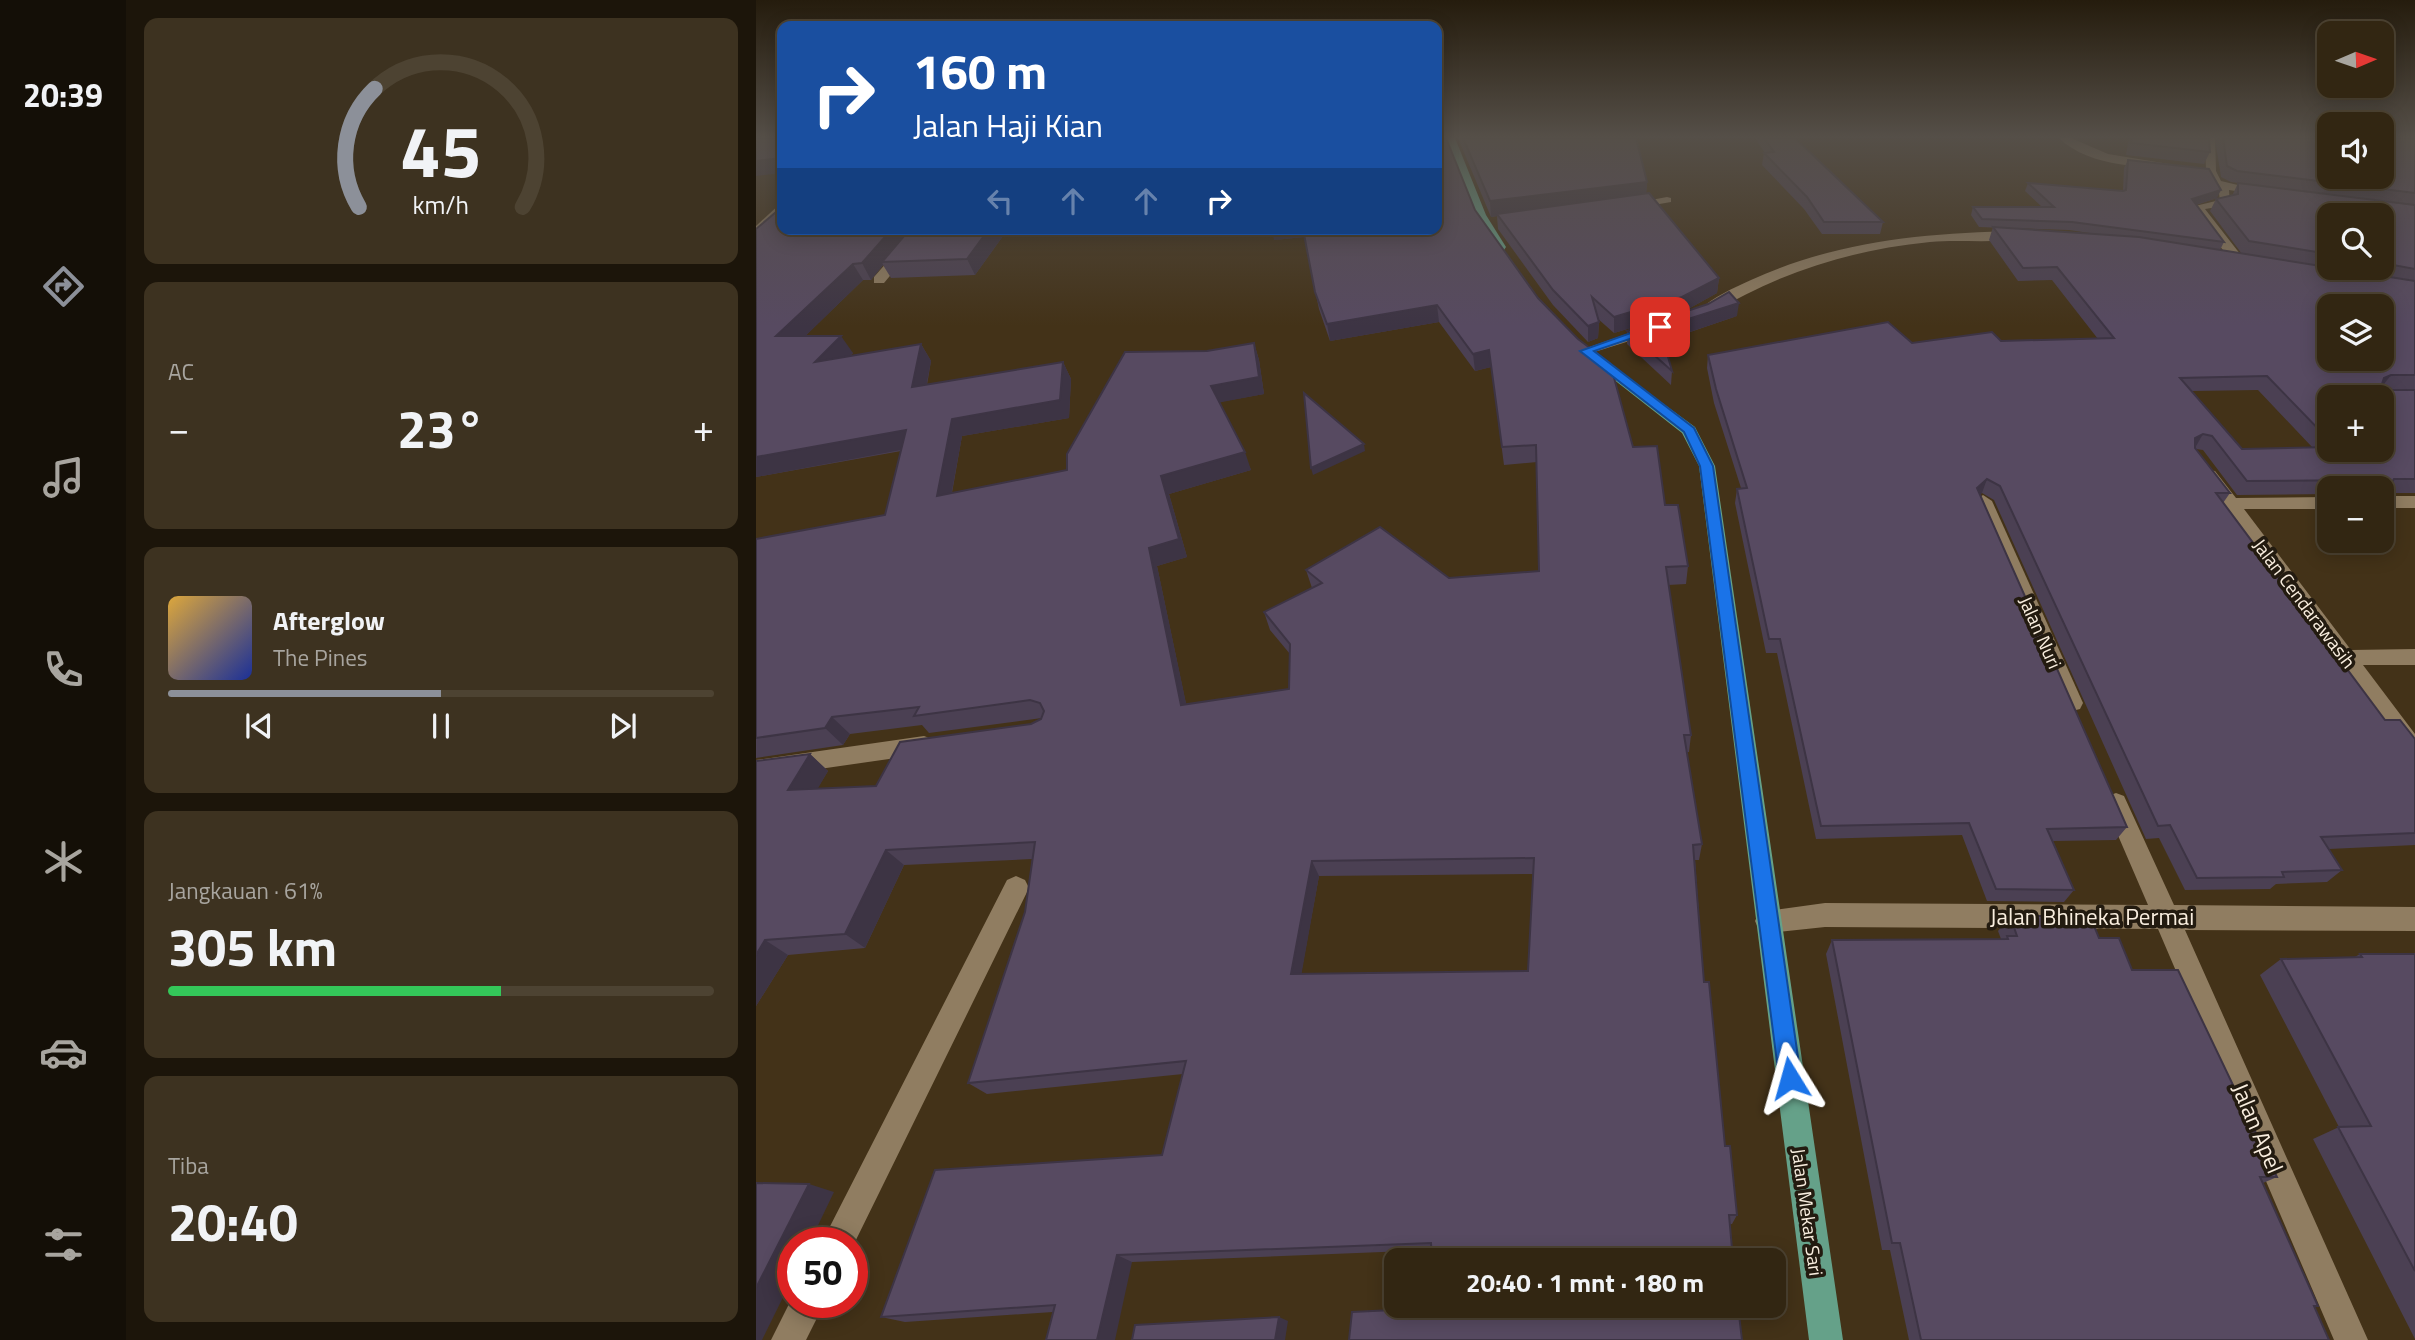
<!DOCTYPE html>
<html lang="id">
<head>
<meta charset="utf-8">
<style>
  :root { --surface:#322612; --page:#3d3220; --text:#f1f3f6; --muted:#a8a59f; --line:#4d4332; --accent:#8c9099 }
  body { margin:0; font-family:"Titillium Web",sans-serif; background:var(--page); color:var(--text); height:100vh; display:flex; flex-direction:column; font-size:26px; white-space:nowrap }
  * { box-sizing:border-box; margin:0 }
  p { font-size:23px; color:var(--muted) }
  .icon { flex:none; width:38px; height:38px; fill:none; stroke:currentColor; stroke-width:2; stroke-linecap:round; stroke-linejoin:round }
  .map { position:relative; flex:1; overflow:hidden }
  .side { display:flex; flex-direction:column; gap:18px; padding:18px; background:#1c150a; width:630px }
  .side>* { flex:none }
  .banner { position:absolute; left:21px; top:21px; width:665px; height:214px; border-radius:14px; box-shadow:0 4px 18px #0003,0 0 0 2px var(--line); background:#1a4fa0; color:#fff; overflow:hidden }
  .needle { width:46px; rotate:88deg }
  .controls { position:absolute; left:1561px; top:21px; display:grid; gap:14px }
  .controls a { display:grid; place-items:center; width:77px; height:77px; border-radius:14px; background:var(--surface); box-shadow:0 4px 18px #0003,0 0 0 2px var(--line); font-size:35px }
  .speed { position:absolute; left:21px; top:1227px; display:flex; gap:14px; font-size:35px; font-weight:700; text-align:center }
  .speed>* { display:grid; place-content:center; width:91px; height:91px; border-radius:50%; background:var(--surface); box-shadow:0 4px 18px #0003,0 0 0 2px var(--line); line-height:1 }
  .speed .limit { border:10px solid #d22; background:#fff; color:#111 }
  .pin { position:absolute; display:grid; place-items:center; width:60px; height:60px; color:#fff; margin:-30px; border-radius:14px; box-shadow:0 4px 10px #0006 }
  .me { position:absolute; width:77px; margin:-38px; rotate:352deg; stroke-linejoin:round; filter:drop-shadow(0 0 5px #0008) }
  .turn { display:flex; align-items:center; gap:24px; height:147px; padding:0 21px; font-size:32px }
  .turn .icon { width:91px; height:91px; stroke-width:2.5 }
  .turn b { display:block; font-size:49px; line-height:60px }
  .lanes { display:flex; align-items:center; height:66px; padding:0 21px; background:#0003; justify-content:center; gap:35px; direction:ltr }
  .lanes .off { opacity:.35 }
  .big { font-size:52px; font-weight:700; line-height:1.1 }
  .side .tile { flex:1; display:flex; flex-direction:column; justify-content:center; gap:10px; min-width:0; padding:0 24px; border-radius:14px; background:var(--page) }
  .side .dial { align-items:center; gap:0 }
  .dial svg { height:182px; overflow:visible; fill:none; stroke:var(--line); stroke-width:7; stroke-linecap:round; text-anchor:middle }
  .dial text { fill:var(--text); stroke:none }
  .song { display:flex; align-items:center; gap:21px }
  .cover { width:84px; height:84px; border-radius:10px; background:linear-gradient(135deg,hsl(40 70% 55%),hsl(230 70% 35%)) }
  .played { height:7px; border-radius:4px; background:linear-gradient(90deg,var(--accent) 50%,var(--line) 50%) }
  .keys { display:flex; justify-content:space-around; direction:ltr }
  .heat { display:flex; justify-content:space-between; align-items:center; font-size:38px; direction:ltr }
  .charge { height:10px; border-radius:5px; background:linear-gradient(90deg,#34c759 61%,var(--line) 0) }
  .trip { position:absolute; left:628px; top:1248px; width:402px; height:70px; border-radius:14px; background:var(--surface); box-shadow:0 4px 18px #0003,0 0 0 2px var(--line); font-weight:700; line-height:70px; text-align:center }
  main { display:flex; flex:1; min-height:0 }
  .tabs { display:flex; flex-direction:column; width:126px; justify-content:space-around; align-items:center; background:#140f07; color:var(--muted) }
  .tabs .icon { width:49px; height:49px }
  .tabs .on { color:var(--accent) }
  .tabs b { font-size:32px; color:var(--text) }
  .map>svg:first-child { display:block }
</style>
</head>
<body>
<main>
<nav class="tabs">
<b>20:39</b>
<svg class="icon on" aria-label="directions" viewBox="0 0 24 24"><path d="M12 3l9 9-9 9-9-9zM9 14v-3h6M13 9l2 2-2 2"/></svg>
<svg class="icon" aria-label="music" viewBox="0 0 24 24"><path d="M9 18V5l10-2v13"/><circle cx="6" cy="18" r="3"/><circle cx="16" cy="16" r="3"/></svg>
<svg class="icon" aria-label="phone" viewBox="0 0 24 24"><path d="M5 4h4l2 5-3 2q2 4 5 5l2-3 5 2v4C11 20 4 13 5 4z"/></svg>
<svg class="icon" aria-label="climate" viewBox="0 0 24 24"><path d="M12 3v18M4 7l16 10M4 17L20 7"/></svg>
<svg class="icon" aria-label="car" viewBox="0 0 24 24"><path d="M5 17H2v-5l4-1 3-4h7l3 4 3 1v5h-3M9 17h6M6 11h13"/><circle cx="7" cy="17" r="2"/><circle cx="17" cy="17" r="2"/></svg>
<svg class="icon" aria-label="filters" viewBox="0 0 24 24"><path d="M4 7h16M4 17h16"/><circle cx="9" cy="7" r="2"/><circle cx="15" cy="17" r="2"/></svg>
</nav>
<section class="side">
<div class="tile dial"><svg viewBox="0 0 100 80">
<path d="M14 69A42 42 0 1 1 86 69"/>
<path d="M14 69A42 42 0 0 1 21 17" stroke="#8c9099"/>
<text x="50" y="56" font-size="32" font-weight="700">45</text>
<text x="50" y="72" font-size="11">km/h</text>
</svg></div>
<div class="tile"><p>AC</p>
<div class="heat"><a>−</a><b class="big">23°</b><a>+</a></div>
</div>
<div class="tile">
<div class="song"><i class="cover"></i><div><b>Afterglow</b><p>The Pines</p></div></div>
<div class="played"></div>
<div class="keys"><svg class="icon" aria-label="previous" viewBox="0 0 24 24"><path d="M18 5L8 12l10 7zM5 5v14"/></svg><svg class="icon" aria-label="pause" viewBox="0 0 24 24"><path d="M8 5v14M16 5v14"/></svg><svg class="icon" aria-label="next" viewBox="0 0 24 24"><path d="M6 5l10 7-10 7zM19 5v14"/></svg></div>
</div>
<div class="tile"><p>Jangkauan · 61%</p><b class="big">305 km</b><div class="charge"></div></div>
<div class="tile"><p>Tiba</p><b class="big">20:40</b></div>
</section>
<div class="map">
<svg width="1659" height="1340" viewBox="0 0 1659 1340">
  <rect width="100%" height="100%" fill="#433218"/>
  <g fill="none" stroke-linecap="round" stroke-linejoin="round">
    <g fill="#907d61" fill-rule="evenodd">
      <path d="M1303,138H1315L1352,154L1437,168L1432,171C1391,166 1335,169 1303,138Z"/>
      <path d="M1449,138H1459L1460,171L1465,181L1511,192L1505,195L1473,190L1474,205L1449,209L1488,259V265H1478L1435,207L1464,200L1462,187L1457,186L1450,171Z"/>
      <path d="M911,197L915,198V202L874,209L868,205Z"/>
      <path d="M26,202V213L0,237V226Z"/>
      <path d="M160,229H173L128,283H118V277Z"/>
      <path d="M1261,231L1265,232V238C1236,244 1204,239 1174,242C1094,250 1025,272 956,313L944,310C956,297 978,288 995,280C1080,241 1168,233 1261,231Z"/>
      <path d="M897,325L902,326V332L829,355L822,351Z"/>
      <path d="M1453,470L1459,471L1480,498L1573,497V509H1488L1595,650L1659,649V665H1607L1659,734V760L1651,758L1447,479L1444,475Z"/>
      <path d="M1227,495L1236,501L1327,703L1324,709L1316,711L1308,709L1305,703L1218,501Z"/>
      <rect x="1626" y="496" width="33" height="12"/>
      <path d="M168,736L176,739L179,745L176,751L168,754L0,778V760Z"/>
      <path d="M1360,793L1368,796L1418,905L1659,907V931L1429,930L1612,1340H1578L1402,929L1069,927L1012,933L1003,930L999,921L1003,912L1069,903L1392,905L1348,803L1352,796Z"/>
      <path d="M260,876L269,880L273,888L96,1248V1242H66L251,880Z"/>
      <path d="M37,1296V1302H69L50,1340H15Z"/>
    </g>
    <g fill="#65a189" fill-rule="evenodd">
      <path d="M689,138H699L730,215L750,247L748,250H740L718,215Z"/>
      <path d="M834,350L939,427L959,466L1087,1340H1053L943,466L926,433L829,357L827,354Z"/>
    </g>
  </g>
  <g fill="#4b4053" fill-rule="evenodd">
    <path d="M702,138H880L891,182L890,194L963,278L961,293L925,313L858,333L841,318L843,322L842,338L832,342L797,305L742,229L741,216L735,217Z"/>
    <path d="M999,138H1039L1127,222L1124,234H1066L1048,209L1006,165L1008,153H1009Z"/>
    <path d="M1373,138H1453L1454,152L1448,164L1370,155Z"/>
    <path d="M1459,138H1659V389H1634L1636,390H1659V493H1627L1626,495V488H1573V494L1481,495L1447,450L1440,449L1474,493L1467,503L1629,720L1659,739V845L1573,849L1586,870L1571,882L1520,884L1514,889L1429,890L1403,838L1390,839L1238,500L1226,493L1224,494L1371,827L1360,840L1297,841L1318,890L1308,902L1231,901L1206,835L1060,839L1021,653H1010L979,503L981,489L985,488L958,403L951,368L952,355L1156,343L1342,339L1296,280L1262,281L1233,240L1237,227L1347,235L1313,230L1223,227L1215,215L1217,207H1286L1269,191L1272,183L1367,191L1368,168L1372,160L1461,198L1440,205L1468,242L1464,250L1486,254L1454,211L1460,199L1476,196L1482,183L1475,182L1465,177ZM1573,215H1626V268H1573ZM1502,390L1556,447L1486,449L1436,391ZM1573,397L1626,450H1573Z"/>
    <path d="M719,210L877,447L909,505L932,566L930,584L912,585L935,735L933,752H931L946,844L943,860H939L948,982L969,1146L981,1215L976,1224L676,1250L376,1262L297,1312L149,1322L125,1317L406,1155L427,1074L231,1094L212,1083L269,912L276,859L148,865L109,948L32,955L0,1006V761L54,754L72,771L61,789L120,786L275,724L285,719L286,718L173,733L166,725L94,734L87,745L0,758V539L129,515L145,451L0,477V229H252L219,275L135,278L127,265L115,280H107L49,336L97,353L94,356L165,344L175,361L171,385L307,362L315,379L313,418L206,436L196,493L311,470L451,351L498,343L503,360L508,394L463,402L495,470L413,494L431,557L401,566L430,704L533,689L534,654L514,630L508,612L556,588L550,570L693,578L783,571L781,462L748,465L735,367L719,371L683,322L574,341L563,309L548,237L518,240ZM778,874L772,971L545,974L563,876Z"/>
    <path d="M981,316L908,341L916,371L915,385L871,344V331Z"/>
    <path d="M1254,916L1343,938L1376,970L1521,1177L1507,1183L1562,1306L1558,1307L1573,1340H1153L1134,1250H1126L1070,954L1076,940L1245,939L1242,931Z"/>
    <path d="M1604,954H1659V1339L1557,1139L1583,1127L1504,975L1525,959L1597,958Z"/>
  </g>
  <g fill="#3d3444">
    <path d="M26,158V173L0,176V161Z"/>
    <path d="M891,182L890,197L735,217L734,201Z"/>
    <path d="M1465,190L1461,198L1432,207L1436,199Z"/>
    <path d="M136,229H158L126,262L127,265L115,280L106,263Z"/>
    <path d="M233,229H252L219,275L211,259Z"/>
    <path d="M516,229H547L549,237L518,240Z"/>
    <path d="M97,264L107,280L32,353L20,336Z"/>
    <path d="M963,278L961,293L925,313L858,333V317Z"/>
    <path d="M983,303L981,316L904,342V328Z"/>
    <path d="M681,305L683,322L574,341L571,324Z"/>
    <path d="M843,322L842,338L832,342V326Z"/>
    <path d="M85,336L97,353L71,379L59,362Z"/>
    <path d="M498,343L503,360L508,394L461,403L455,386Z"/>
    <path d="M165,344L175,361L167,404L156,387Z"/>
    <path d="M733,350L735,367L719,371L717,354Z"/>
    <path d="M307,362L315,379L313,418L206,436L192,513L181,496L196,419Z"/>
    <path d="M1635,375L1625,388L1618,392L1628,378Z"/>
    <path d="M150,430L161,447L0,477V457Z"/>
    <path d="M1447,434L1439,448V438Z"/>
    <path d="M608,444L609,451L557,475L555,468Z"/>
    <path d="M489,452L495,470L413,494L431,557L401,566L434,722L425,705L393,548L405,476Z"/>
    <path d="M1231,479L1226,493L1216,502L1221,488Z"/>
    <path d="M76,717L94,734L87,745L69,728Z"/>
    <path d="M54,754L72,771L51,807L32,790Z"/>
    <path d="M130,850L148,865L109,948L89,934Z"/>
    <path d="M556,861L563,876L543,988L535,974Z"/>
    <path d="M9,940L32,955L0,1006V955Z"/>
    <path d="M53,1184L78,1192L54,1242H37V1277L6,1340H0V1288Z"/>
    <path d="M361,1255L376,1262L359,1340H341Z"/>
    <path d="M523,1317L532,1321L529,1340H519Z"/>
  </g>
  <g fill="#574a61" stroke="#3d3444" stroke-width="2" fill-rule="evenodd">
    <path d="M0,138H26V158L0,161Z"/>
    <path d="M681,138H690L719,210L782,298L822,339L854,363L877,447L901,446L909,505H922L932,566L910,567L935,735H928L946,844L937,845L948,982H953L969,1146H974L981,1215H973L977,1260H676L675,1243L361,1255L341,1340H290L299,1305L125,1317L179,1170L406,1155L430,1061L212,1083L269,912L279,842L130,850L89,934L9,940L0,955V761L54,754L32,790L120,786L144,742L275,724L285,719L288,711L284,703L274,700L158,716L163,707L76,717L69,728L0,738V539L129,515L150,430L0,457V229L26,207V229H136L106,263L97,264L20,336H85L59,362L165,344L156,387L307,362L304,400L196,419L181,496L311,470V454L369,352L451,351L498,343L503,377L455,386L489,452L405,476L423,539L393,548L425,705L533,689L534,644L508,612L566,583L550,570L624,527L693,578L783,571L780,445L746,447L733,350L717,354L681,305L571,324L559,292L547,229H681ZM778,858L772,971L535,974L556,861Z"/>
    <path d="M707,138H880L891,182L734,201Z"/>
    <path d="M1008,138H1039L1127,222H1068L1051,197L1008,153L1018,152Z"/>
    <path d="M1376,138H1453L1454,152L1375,143Z"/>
    <path d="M1467,138H1573V177H1626V138H1659V193L1481,171L1471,166Z"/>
    <path d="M1372,160L1453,169L1465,190L1436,199L1468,242L1316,222L1226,219L1217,207H1298L1272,183L1367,191L1370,190Z"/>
    <path d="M1482,183L1659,205V269L1626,263V215H1573V254L1493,241L1460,199L1482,194Z"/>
    <path d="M893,193L963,278L926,297L858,317L836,297L843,322L832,326L797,290L741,214Z"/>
    <path d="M1237,227L1383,237L1659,281V375H1635L1628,378L1626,384L1636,390H1659V479H1638L1635,484H1616L1612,480L1491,481L1456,436L1447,434L1439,438V448L1474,493H1460L1629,720H1644L1659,739V833L1565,837L1586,870L1526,872L1528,877L1441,878L1414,825L1402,826L1244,486L1231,479L1221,488L1371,827L1291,829L1318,890L1240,889L1213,823L1065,826L1024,639H1013L981,489L991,488L960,389L952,355L1132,322L1156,343L1236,332L1245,341L1358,338L1301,267L1267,268ZM1573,306H1626V359H1573ZM1511,376L1573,440V397H1626V450H1573V447L1486,449L1424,378Z"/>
    <path d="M154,229H233L211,259L126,262Z"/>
    <path d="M973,292L983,303L904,328L916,371L871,331L952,304Z"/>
    <path d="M548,393L608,444L555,468Z"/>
    <path d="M1254,916H1334L1343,938H1363L1376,970H1422L1521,1177H1504L1562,1306H1558L1573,1340H1165L1144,1243H1136L1076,940L1252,939L1251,936H1261Z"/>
    <path d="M1604,954H1659V1271L1582,1127L1615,1126L1525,959L1606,957Z"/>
    <path d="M0,1183L53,1184L0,1288Z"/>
    <path d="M678,1306H982L986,1340H593L596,1312L678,1308Z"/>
    <path d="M523,1317L519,1340H376L379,1325Z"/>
  </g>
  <linearGradient id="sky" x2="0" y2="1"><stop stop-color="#251c0d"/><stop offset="0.42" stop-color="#554f48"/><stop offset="1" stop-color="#554f48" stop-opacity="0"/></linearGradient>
  <rect width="1659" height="326" fill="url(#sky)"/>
  <path fill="#1a73e8" stroke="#114b97" stroke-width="2" d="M900,324L909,327L838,351L938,428L957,466L1045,1078L1042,1086L1034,1089L1026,1086L1023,1078L944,466L928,432L824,351Z"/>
  <g text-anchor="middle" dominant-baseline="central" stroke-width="7" stroke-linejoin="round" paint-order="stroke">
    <g font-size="19" fill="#f9eedf" stroke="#231b10">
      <text transform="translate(1549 603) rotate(53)">Jalan Cendarawasih</text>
      <text transform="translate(1285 632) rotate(66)">Jalan Nuri</text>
      <text transform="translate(1052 1212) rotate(82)">Jalan Mekar Sari</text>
    </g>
    <g font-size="23" fill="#f9eedf" stroke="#231b10">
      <text x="1336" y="916">Jalan Bhineka Permai</text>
      <text transform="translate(1502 1128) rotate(67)">Jalan Apel</text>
    </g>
  </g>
</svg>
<div class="controls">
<a><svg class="needle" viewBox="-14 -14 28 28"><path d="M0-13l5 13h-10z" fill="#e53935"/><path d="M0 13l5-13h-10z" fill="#a8a59f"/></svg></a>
<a><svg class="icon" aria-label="sound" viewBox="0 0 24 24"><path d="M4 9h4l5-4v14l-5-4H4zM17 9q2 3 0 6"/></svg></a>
<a><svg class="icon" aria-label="search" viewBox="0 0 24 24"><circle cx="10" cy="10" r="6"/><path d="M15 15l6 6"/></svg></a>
<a><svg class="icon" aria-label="layers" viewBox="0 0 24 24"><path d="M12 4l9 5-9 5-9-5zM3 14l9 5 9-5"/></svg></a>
<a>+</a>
<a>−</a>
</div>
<div class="speed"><div class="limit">50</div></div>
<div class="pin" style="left:904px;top:327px;background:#d93025"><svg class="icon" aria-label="arrive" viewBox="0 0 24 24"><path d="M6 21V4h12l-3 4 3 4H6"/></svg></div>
<svg class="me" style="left:1034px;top:1078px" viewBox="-20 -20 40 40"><path d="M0-17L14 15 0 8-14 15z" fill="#1a73e8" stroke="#fff" stroke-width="4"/></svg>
<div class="trip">20:40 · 1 mnt · 180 m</div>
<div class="banner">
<div class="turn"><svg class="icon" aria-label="right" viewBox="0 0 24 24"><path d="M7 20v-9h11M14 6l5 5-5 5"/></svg><div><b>160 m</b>Jalan Haji Kian</div></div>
<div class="lanes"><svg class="icon off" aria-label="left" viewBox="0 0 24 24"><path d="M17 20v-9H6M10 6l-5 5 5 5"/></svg><svg class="icon off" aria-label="ahead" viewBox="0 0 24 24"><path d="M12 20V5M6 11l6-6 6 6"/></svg><svg class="icon off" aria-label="ahead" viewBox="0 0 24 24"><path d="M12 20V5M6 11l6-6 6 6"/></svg><svg class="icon" aria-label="right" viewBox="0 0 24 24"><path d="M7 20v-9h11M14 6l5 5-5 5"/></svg></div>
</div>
</div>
</main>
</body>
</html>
